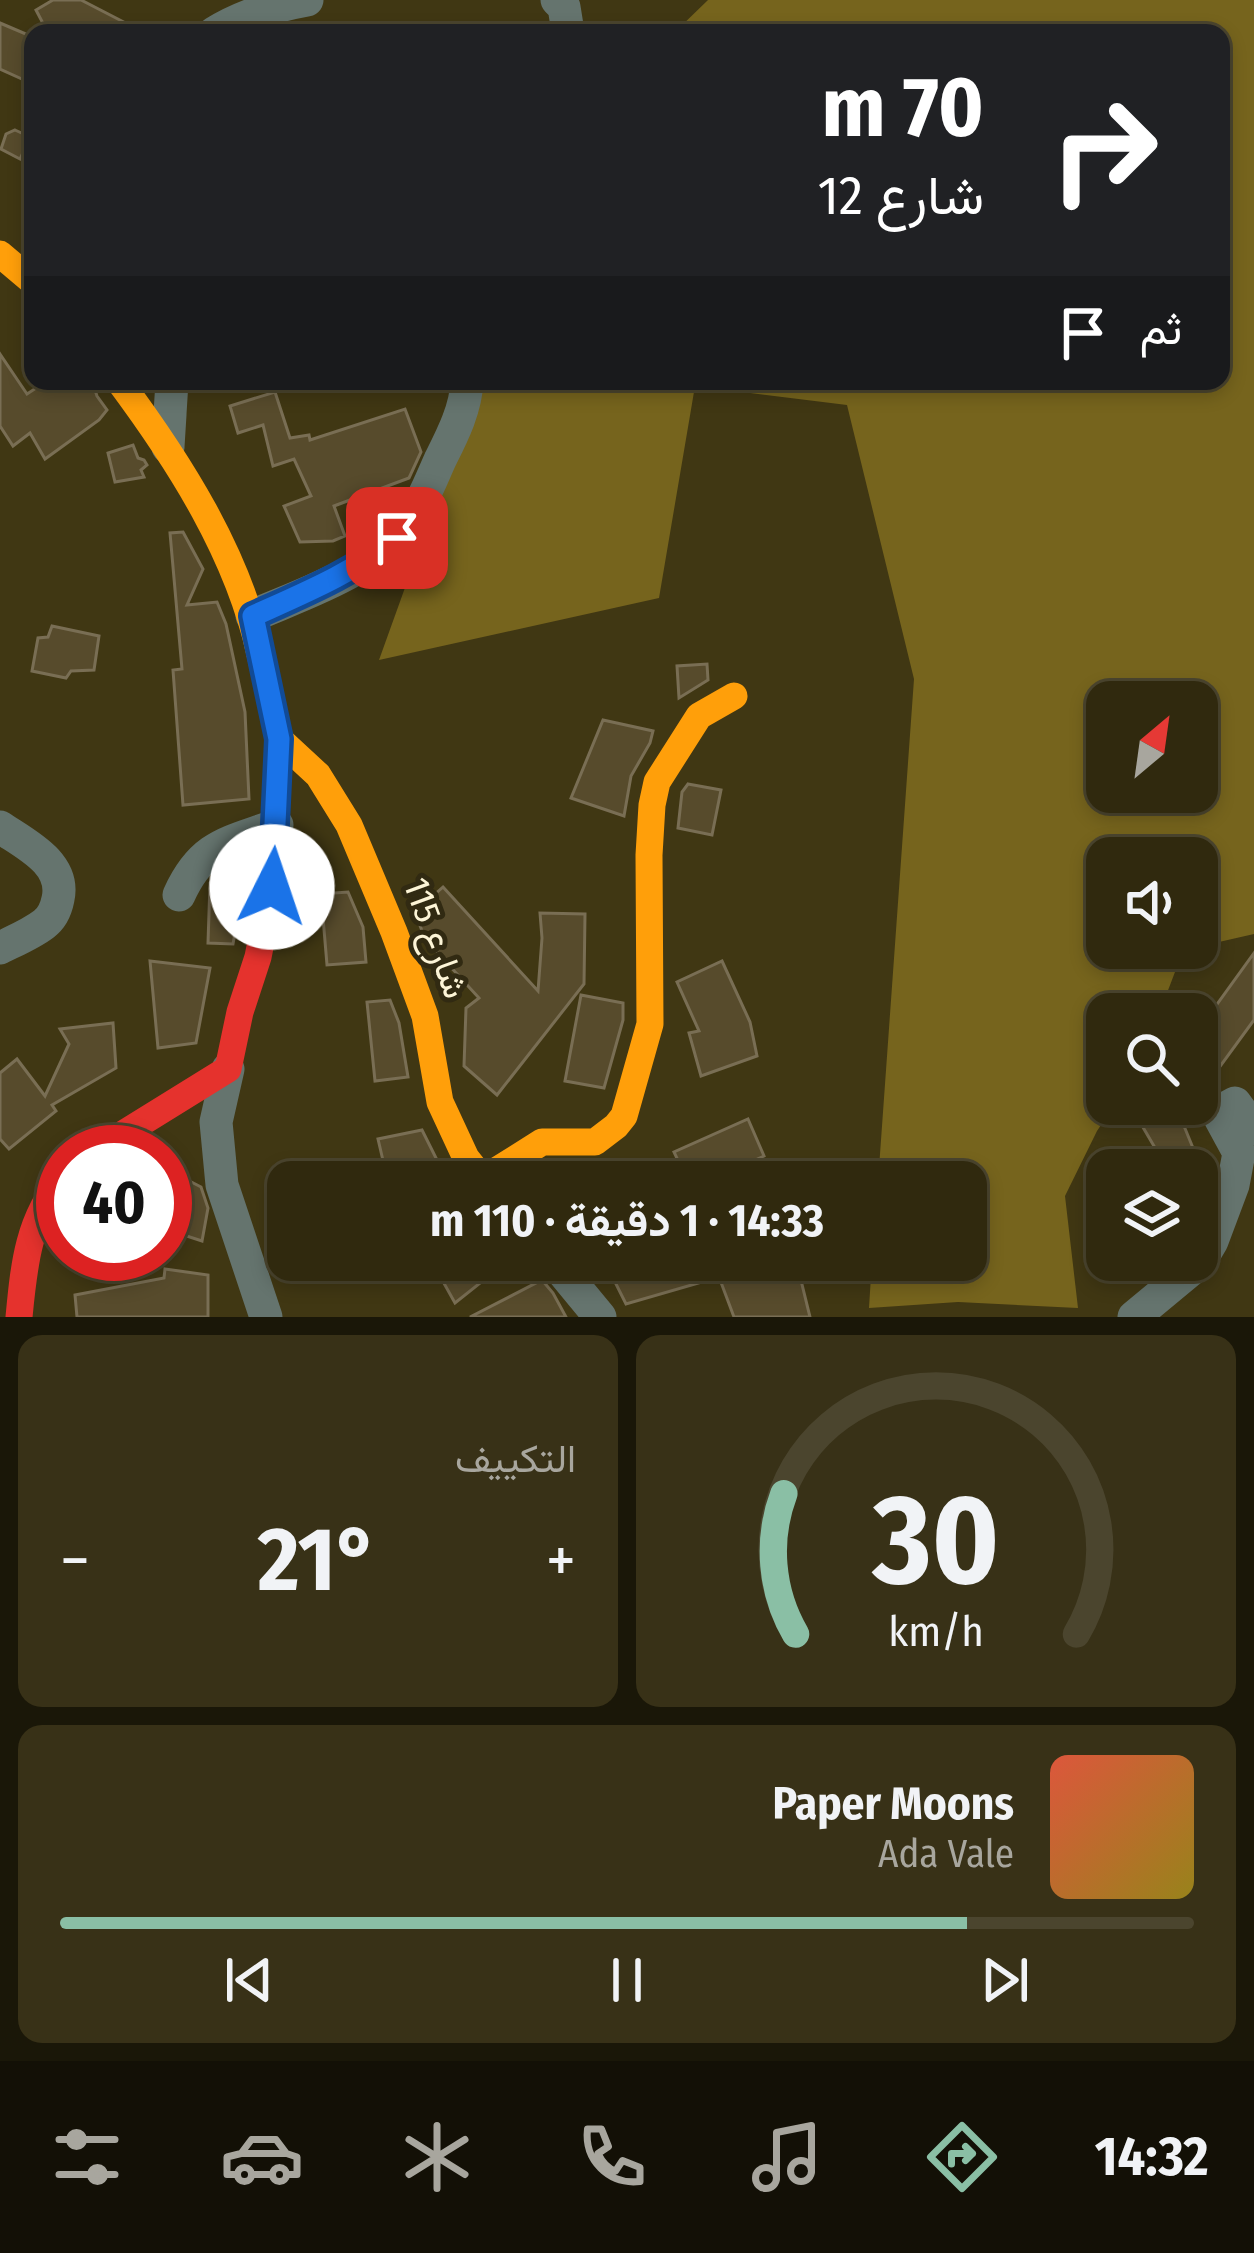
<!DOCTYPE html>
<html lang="ar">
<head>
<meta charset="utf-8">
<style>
  :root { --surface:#30290e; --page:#383117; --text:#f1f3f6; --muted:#a8a69e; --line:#4b452e; --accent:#8abfa5 }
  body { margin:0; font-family:"Fira Sans Condensed",Vazirmatn,sans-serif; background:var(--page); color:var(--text); direction:rtl; height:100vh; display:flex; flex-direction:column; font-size:45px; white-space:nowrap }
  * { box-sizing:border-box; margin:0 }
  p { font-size:39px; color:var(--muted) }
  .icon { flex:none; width:66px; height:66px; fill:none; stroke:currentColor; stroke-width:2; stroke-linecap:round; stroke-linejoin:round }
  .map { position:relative; height:1317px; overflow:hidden; direction:ltr }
  .side { display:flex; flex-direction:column; gap:18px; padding:18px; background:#1a1708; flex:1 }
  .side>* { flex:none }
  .hud { position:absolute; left:24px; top:24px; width:1206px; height:366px; border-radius:24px; box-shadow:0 6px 18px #0003,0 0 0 3px var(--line); direction:rtl; background:#202124; color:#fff; overflow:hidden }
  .needle { width:78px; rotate:29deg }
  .fabs { position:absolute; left:1086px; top:681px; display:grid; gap:24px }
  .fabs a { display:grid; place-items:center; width:132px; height:132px; border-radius:24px; background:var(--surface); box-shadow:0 6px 18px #0003,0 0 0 3px var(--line); font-size:60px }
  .speed { position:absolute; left:36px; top:1125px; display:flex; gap:24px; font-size:60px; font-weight:700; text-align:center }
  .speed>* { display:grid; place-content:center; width:156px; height:156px; border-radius:50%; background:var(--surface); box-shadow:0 6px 18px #0003,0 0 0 3px var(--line); line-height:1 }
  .speed .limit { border:18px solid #d22; background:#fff; color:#111 }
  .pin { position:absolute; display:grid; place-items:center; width:102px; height:102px; color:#fff; margin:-51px; border-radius:24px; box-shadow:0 6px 18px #0006 }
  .me { position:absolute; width:132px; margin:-66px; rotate:4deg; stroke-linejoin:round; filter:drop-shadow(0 0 9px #0008) }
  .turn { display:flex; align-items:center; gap:42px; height:252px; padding:0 48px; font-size:54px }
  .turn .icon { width:156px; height:156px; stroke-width:2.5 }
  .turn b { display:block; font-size:84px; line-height:102px }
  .then { display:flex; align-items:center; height:114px; padding:0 48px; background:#0003; gap:24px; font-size:45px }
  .big { font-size:90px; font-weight:700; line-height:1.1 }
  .side .widget { flex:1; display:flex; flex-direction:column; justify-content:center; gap:18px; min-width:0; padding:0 42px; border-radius:24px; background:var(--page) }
  .side .dial { align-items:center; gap:0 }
  .dial svg { height:312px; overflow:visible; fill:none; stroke:var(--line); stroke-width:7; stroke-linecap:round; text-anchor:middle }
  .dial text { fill:var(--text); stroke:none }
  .song { display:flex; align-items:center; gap:36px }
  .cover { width:144px; height:144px; border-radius:18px; background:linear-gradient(135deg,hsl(10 70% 55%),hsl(50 70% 35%)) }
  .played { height:12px; border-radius:6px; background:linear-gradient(90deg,var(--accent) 80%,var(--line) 80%) }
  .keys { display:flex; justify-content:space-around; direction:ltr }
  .heat { display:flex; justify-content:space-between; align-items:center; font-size:66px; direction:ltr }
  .side .tiles { flex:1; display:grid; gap:18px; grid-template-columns:1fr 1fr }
  .widget:last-child { grid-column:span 2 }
  .trip { position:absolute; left:267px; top:1161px; width:720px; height:120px; border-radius:24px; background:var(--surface); box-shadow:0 6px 18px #0003,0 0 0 3px var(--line); font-weight:700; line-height:120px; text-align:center; direction:rtl }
  .tabs { display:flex; height:192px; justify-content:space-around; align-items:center; background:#131006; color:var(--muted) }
  .tabs .icon { width:84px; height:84px }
  .tabs .active { color:var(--accent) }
  .tabs b { font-size:54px; color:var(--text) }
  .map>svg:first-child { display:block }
</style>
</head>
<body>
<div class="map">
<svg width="1254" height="1317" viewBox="0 0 1254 1317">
  <rect width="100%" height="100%" fill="#403713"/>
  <path fill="#76641d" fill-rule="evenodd" d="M708,0H1254V934L1197,947V858H1107V948H1193L1183,951L1159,1014H1107V1104H1115L1097,1131L1065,1196L1078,1308L958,1302L869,1308L872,1260H966V1182H878L914,679L847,405L695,386L659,598L379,660L470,407L473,381H1221V33H674ZM1107,702H1197V792H1107Z"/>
  <g fill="#574b2c" stroke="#796e54" stroke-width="3">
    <path d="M53,0H81L145,33H48L36,10Z"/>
    <path d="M0,23L33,37V84L0,69Z"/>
    <path d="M15,130L30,137L20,159L1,149L6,134Z"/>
    <path d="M0,354L27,394L47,381H92L97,396L107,410L99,420L45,459L30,433L13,446L0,426Z"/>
    <path d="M275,392L290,438L309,435L310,440L405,409L421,452L409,478L334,506L345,536L333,541L300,542L284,506L311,496L294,459L273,466L263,425L238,433L230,406Z"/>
    <path d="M133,445L138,458L144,460L147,465L141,470L144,477L115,482L108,453Z"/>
    <path d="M183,532L203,569L187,605L217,602L226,624L245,712L249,799L183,805L173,670L182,669L170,533Z"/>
    <path d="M52,626L99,636L94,670L71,671L66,678L32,671L38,638L48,637Z"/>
    <path d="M707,664L708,680L679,698L677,666Z"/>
    <path d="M603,720L653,731L650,743L631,776L624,816L571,798Z"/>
    <path d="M688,784L721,790L712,835L678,828L682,792Z"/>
    <path d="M223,870L246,871L233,944L208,943L210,883Z"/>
    <path d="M443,887L538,991L542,938L540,913L585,914L584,984L497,1095L464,1066L466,1008L479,998L425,939L415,912Z"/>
    <path d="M348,892L363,927L366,962L327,965L321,894Z"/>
    <path d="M1254,953V1020L1197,1098V1032Z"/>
    <path d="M150,961L210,968L196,1043L158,1048Z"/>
    <path d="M722,961L750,1022L757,1056L701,1076L689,1033L699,1031L677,982Z"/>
    <path d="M581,995L623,1003V1020L604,1088L565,1081Z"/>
    <path d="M390,1000L399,1023L408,1077L375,1081L367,1002Z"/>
    <path d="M113,1023L116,1068L52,1105L56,1111L9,1149L0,1139V1073L17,1059L45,1096L69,1044L60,1029Z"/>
    <path d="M1137,1117L1184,1126L1202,1170H1168Z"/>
    <path d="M748,1119L764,1156L706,1182H688L674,1152Z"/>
    <path d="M422,1130L439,1164L443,1182H388L378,1139Z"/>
    <path d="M598,1168L600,1182H529L552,1169Z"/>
    <path d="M174,1173L201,1187L208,1208L202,1241L165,1229V1184Z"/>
    <path d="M431,1260H509L455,1303Z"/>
    <path d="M604,1260H796L810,1317H734L719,1277L626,1304Z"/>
    <path d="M165,1269L208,1275V1317H77L75,1295L164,1278Z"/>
    <path d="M542,1280L553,1293L566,1317H470Z"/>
  </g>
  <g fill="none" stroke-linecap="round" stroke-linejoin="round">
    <g stroke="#65746e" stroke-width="33">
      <path d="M557,0L564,7L568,32"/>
      <path d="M214,33C243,15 273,6 307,0"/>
      <path d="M168,447L172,381"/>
      <path d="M252,616C307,592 377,571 411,519C423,501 431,480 440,460C452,436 466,409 467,381"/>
      <path d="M0,827C25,844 66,863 58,899C56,909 52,918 44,924C31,934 14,941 0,948"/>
      <path d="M179,895C202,844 228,843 277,825"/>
      <path d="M228,1069L216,1122L222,1185L266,1317"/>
      <path d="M553,1260L600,1317"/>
      <path d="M1134,1317L1199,1263L1212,1241L1233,1185L1239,1153L1220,1118L1224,1109L1235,1103L1254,1129"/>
    </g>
    <g stroke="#ff9f0a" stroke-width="27">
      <path d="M0,254L33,282"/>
      <path d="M119,381C180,463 238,554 260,654"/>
      <path d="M279,739L318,775L349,825L394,932L425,1016L440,1102L466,1158L485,1182"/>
      <path d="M483,1179L542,1142H595L616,1126L624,1116L650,1024L649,855L652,805L657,782L699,716L734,696"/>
    </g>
    <g stroke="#e5322d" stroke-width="27">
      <path d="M94,1152L228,1069L240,1012L258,957L272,887L279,739L260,654"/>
      <path d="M19,1317C24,1265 28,1219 63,1178"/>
    </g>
  </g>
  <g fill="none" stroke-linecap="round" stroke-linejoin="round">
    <defs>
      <path id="route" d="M272,887L279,739L253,616C304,593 353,573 397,538"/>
    </defs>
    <use href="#route" stroke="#114b97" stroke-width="30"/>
    <use href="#route" stroke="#1a73e8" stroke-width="21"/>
  </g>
  <g text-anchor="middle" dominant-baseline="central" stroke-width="10" stroke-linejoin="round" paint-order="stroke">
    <g font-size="36" fill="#fdf5d7" stroke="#312a12">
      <text transform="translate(436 938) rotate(70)">شارع 115</text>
    </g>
  </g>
</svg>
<div class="fabs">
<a><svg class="needle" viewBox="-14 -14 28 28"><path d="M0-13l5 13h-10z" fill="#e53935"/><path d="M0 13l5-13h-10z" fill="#a8a69e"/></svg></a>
<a><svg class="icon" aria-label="sound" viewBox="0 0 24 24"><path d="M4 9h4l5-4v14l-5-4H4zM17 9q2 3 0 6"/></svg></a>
<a><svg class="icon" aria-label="search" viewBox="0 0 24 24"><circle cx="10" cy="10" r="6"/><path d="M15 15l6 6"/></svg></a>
<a><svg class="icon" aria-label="layers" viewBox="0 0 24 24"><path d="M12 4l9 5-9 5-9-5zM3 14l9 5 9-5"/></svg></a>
</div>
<div class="speed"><div class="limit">40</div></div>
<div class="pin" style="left:397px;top:538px;background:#d93025"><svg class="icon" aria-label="arrive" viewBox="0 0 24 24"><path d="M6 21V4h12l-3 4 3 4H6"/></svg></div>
<svg class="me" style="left:272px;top:887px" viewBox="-20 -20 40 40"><circle r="19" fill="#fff"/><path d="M0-13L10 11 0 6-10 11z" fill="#1a73e8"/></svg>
<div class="trip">14:33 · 1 دقيقة · 110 m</div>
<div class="hud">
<div class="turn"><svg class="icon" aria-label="right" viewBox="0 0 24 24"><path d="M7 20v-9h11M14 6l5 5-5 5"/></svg><div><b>70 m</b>شارع 12</div></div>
<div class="then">ثم<svg class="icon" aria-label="arrive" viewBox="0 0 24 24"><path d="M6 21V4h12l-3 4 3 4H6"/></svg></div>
</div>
</div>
<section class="side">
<div class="tiles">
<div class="widget dial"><svg viewBox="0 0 100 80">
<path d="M14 69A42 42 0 1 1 86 69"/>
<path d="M14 69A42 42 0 0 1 11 33" stroke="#8abfa5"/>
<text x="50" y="56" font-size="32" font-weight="700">30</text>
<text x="50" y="72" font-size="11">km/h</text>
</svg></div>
<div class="widget"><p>التكييف</p>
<div class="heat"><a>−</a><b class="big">21°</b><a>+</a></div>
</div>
<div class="widget">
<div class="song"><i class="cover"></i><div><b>Paper Moons</b><p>Ada Vale</p></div></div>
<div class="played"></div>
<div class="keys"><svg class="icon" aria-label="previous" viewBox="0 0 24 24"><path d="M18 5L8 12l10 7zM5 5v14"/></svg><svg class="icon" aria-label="pause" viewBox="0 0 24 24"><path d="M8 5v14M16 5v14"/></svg><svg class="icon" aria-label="next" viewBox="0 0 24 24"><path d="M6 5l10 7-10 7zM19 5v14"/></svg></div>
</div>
</div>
</section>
<nav class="tabs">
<b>14:32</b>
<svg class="icon active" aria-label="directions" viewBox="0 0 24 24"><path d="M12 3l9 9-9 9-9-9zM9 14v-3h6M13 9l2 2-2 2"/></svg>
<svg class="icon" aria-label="music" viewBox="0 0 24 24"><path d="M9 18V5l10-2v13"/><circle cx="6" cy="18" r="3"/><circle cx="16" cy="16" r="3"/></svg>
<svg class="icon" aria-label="phone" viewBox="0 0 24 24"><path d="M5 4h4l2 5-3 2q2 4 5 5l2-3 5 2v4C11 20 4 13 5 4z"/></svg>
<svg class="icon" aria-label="climate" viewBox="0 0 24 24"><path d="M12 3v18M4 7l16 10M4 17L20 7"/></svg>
<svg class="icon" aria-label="car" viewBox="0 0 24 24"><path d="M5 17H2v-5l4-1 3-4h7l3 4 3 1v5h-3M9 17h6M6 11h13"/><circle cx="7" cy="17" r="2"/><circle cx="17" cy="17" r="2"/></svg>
<svg class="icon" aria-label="filters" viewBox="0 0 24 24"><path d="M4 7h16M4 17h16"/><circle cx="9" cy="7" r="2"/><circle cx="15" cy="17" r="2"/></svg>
</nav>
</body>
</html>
